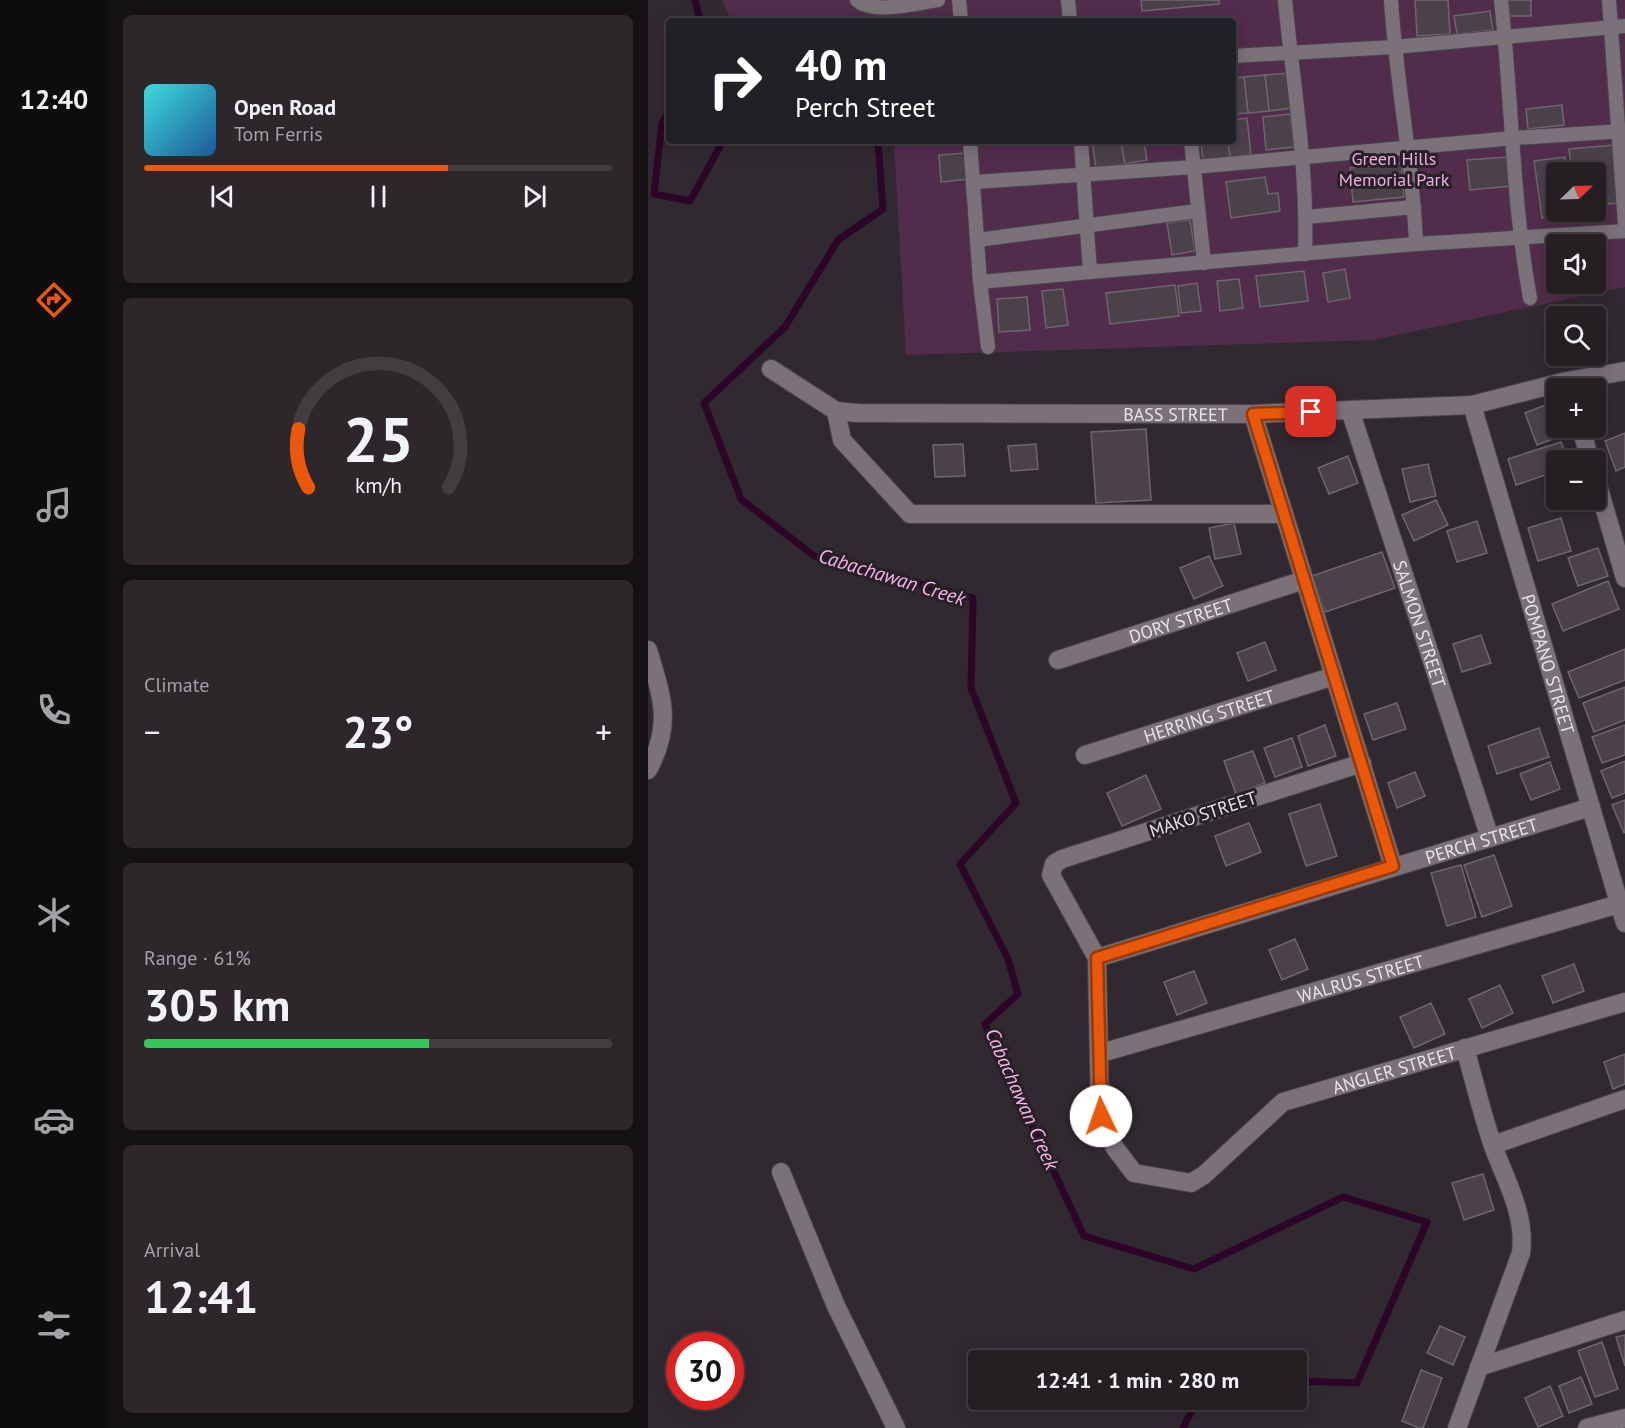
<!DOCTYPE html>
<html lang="en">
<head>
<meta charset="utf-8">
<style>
  :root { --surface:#251f24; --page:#2d272c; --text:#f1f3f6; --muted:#a3a2a6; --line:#423d41; --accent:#ea580c }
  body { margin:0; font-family:"PT Sans",sans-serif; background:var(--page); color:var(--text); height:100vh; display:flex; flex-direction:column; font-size:22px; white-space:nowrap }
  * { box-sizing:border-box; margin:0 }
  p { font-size:20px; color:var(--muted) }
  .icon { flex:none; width:33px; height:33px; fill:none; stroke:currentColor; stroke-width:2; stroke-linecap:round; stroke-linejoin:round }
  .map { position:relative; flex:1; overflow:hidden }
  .panel { display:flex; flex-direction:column; gap:15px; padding:15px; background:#141114; width:540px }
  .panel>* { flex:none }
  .hud { position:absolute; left:18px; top:18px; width:570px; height:126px; border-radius:6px; box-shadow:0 3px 15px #0003,0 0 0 2px var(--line); background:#202124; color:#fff; overflow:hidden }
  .needle { width:39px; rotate:67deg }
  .fabs { position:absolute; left:898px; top:162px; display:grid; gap:12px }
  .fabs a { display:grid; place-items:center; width:60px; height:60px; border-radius:6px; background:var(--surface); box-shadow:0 3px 15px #0003,0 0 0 2px var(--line); font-size:30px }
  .speed { position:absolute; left:18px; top:1332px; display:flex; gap:12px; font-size:30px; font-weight:700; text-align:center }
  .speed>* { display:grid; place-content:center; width:78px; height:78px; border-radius:50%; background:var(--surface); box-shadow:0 3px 15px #0003,0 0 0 2px var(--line); line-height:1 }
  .speed .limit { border:9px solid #d22; background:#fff; color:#111 }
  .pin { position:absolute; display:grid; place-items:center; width:51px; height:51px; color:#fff; margin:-26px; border-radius:12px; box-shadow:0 3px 9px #0006 }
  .me { position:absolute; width:66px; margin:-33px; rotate:357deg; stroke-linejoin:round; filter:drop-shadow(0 0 4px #0008) }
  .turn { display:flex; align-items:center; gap:21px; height:126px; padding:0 30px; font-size:27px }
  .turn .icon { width:78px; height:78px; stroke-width:2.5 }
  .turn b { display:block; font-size:42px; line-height:51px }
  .big { font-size:45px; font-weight:700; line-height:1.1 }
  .panel .card { flex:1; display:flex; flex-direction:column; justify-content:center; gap:9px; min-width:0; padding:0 21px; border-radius:9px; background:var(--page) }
  .panel .dial { align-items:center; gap:0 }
  .dial svg { height:156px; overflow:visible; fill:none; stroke:var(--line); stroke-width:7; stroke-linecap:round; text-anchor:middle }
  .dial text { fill:var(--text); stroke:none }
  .song { display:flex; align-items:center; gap:18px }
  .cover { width:72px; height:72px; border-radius:9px; background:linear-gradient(135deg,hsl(180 70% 55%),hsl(210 70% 35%)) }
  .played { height:6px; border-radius:3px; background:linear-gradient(90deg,var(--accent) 65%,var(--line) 65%) }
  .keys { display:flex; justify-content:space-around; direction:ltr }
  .heat { display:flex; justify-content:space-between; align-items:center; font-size:33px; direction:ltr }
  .charge { height:9px; border-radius:4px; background:linear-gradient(90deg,#34c759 61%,var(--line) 0) }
  .trip { position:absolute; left:320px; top:1350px; width:339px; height:60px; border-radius:6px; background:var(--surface); box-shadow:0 3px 15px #0003,0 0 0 2px var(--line); font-weight:700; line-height:60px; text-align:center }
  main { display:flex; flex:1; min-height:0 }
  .menu { display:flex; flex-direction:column; width:108px; justify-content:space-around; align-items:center; background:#0f0c0e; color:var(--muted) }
  .menu .icon { width:42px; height:42px }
  .menu .on { color:var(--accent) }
  .menu b { font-size:27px; color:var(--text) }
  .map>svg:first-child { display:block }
</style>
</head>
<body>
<main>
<nav class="menu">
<b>12:40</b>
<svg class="icon on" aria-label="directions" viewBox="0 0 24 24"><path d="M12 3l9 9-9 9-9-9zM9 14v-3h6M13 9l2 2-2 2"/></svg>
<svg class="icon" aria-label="music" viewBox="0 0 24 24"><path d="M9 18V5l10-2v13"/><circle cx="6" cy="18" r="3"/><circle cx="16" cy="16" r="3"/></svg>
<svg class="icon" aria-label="phone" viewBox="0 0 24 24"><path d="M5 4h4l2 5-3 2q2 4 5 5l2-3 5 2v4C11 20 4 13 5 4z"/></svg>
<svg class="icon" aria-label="climate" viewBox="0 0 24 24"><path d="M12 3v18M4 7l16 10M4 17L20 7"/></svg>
<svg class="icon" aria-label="car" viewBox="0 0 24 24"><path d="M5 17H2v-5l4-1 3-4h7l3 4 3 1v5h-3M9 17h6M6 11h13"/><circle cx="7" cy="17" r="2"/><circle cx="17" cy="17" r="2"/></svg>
<svg class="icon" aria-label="filters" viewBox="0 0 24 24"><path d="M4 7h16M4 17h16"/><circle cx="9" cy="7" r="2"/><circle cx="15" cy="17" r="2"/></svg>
</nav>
<section class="panel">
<div class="card">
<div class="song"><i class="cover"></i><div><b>Open Road</b><p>Tom Ferris</p></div></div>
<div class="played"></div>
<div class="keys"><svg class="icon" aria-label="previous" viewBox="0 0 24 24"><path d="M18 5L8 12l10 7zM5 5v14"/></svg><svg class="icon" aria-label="pause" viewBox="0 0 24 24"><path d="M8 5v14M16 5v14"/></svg><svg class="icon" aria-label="next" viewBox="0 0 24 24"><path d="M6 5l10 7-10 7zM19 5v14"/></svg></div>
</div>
<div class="card dial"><svg viewBox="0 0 100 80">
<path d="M14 69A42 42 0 1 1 86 69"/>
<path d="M14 69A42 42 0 0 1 9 39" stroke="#ea580c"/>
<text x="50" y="56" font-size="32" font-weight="700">25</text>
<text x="50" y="72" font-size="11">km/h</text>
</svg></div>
<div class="card"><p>Climate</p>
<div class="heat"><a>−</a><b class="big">23°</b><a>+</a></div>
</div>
<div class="card"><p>Range · 61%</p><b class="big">305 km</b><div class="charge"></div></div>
<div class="card"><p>Arrival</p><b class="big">12:41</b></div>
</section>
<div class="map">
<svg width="977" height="1428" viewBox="0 0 977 1428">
  <rect width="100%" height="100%" fill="#312930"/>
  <path fill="#512c4c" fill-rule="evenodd" d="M74,0H977V287L725,340L258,355L246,141H585V21H157L81,16ZM909,172H948V212H909ZM909,244H948V284H909Z"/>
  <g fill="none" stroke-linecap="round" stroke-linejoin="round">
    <g stroke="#2c0528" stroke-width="7">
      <path d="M47,0L52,21"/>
      <path d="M21,111L14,123L6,194L42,201L75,141"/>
      <path d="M230,141L235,209L190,240L137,327L56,403L93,499L166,556L325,598L323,688L368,803L312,864L360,959L370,994L337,1024L436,1236L546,1269L695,1197L779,1222L709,1383L648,1381"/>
      <path d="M535,1428L549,1400"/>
    </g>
  </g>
  <g fill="#4a4248" stroke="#6f666d" stroke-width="1.5">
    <path d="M493,0H571V4L494,11Z"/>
    <path d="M767,0H800L802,34L769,36Z"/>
    <path d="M860,0H883V16H861Z"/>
    <path d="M842,11L845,30L809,34L806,16Z"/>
    <path d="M641,73L644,108L621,111L617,75Z"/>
    <path d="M617,75L621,111L600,113L596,77Z"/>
    <path d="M596,77L600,113L585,114V78Z"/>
    <path d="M914,105L916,125L880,129L878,109Z"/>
    <path d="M642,114L646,147L618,150L615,117Z"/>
    <path d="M599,118L603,154L582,157L580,141H585V120Z"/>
    <path d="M444,141H473L477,164L448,168Z"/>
    <path d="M473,141H496L499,160L477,164Z"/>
    <path d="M553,141H580L582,157L555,160Z"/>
    <path d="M966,145L972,203L948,205V172H924L921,149Z"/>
    <path d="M318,153L321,179L293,182L291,155Z"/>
    <path d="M860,157L863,186L822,190L819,160Z"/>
    <path d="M917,157L919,172H909V212L926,213L894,218L886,161Z"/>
    <path d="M753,163L756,197L705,202L702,168Z"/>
    <path d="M617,177L620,194L630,193L632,211L583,218L578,182Z"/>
    <path d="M542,220L547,251L524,255L519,223Z"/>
    <path d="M697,269L702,298L680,302L675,273Z"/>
    <path d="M656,271L660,301L612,307L608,276Z"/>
    <path d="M591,279L595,308L572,311L569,281Z"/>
    <path d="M549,283L553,311L533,313L530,286Z"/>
    <path d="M527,285L531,316L462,324L458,293Z"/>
    <path d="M415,289L420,325L398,328L394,291Z"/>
    <path d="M379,297L382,330L351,332L349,299Z"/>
    <path d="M905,402L909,411V428H915L918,434L889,445L877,413Z"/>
    <path d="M498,429L503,500L448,503L443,432Z"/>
    <path d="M977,433V467L968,471L957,441Z"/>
    <path d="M913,442L920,460H909V471L868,485L860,459Z"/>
    <path d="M315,444L317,476L287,477L285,445Z"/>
    <path d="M388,444L390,469L363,471L360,446Z"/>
    <path d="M700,456L710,483L681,494L670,468Z"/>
    <path d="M780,464L788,496L762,502L754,469Z"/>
    <path d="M788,500L800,525L766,541L754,515Z"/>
    <path d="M913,518L923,551L890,561L880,528Z"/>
    <path d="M829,521L839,553L809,562L799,531Z"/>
    <path d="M586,523L593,554L567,559L561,528Z"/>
    <path d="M950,548L960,576L930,586L920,558Z"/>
    <path d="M734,552L747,588L677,612L664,576Z"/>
    <path d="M561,556L575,586L546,599L532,568Z"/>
    <path d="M960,581L971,609L915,631L904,604Z"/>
    <path d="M833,635L843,663L814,672L805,644Z"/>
    <path d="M617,642L628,670L600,681L589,653Z"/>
    <path d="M977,649V680L931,698L920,672Z"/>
    <path d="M977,687V720L946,732L935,703Z"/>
    <path d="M749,703L758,729L725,740L716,714Z"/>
    <path d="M677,725L688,756L660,766L650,736Z"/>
    <path d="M977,725V755L954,763L944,737Z"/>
    <path d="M891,728L901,757L849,774L840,746Z"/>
    <path d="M644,738L654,767L627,777L616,748Z"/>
    <path d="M605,751L617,783L588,794L576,761Z"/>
    <path d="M977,761V793L964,798L953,771Z"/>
    <path d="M902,762L912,789L883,800L872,774Z"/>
    <path d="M767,772L777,796L749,808L740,783Z"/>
    <path d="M498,775L513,809L474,826L459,793Z"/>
    <path d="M977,800V832L976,833L964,805Z"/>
    <path d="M672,804L689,856L658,866L641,814Z"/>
    <path d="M601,823L613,852L578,866L567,836Z"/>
    <path d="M846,855L864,906L834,917L816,865Z"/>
    <path d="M813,865L828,917L799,926L783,873Z"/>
    <path d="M647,939L660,969L634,980L621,950Z"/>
    <path d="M926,964L936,991L905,1003L894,976Z"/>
    <path d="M546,971L559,1003L529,1015L516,982Z"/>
    <path d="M852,985L865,1013L834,1028L821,999Z"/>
    <path d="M783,1003L797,1034L766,1048L752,1017Z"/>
    <path d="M977,1054V1084L965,1089L956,1062Z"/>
    <path d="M835,1174L846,1210L816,1220L804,1183Z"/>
    <path d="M792,1326L817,1337L805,1365L779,1353Z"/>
    <path d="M977,1335V1366L968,1337Z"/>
    <path d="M954,1342L970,1389L947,1397L930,1351Z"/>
    <path d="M773,1370L794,1378L775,1428H771L754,1421Z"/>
    <path d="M933,1377L944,1404L921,1413L911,1386Z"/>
    <path d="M902,1386L915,1416L890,1427L877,1398Z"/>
  </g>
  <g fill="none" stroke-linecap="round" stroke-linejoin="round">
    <defs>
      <g id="lane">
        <path d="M209,0C224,15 270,3 290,0"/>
        <path d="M311,0L313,21"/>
        <path d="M420,0L422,21"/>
        <path d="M637,0C645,84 660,169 657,254"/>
        <path d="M743,0C748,82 765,162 768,244"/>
        <path d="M853,0C864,99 864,200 882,298"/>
        <path d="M961,0L977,225"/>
        <path d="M585,56L746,47L977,26"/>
        <path d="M322,141L332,282L340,347"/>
        <path d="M433,141L442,272L768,244L977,231"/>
        <path d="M543,141L556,263"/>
        <path d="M327,182L546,167L866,138L977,131"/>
        <path d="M658,217L766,207"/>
        <path d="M329,240L549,211"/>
        <path d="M332,282L442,272"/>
      </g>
      <g id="street">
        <path id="s1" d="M123,369L188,411L209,413L605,414L824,405L919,381L977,371"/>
        <path id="s2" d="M824,405L977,923"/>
        <path id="s3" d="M702,410L842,838"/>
        <path d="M188,411L194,440L262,514H636"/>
        <path d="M605,414L745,866"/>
        <path d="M933,428L942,460"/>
        <path d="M948,479L977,578"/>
        <path d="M0,650C14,697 25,724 0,770"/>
        <path id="s4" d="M410,660L656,580"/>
        <path id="s5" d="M437,755L686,676"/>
        <path id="s6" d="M714,763L414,859L406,864L403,875L449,958L452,1116L467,1148L486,1173L543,1183L556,1175L635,1102L977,1002"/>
        <path id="s7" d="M449,958L943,807"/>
        <path id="s8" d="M453,1053L971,904"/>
        <path d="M845,1145L977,1099"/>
        <path d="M133,1172L188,1306L248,1428"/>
        <path d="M831,1367L977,1320"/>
        <path d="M809,1428L873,1253C878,1215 858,1181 845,1146C834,1114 826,1080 817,1048"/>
        <path d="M939,1428L977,1418"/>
      </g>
    </defs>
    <use href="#lane" stroke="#4b444a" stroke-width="16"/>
    <use href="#street" stroke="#4b444a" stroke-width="20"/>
    <use href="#lane" stroke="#7b7279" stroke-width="14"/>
    <use href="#street" stroke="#7b7279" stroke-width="18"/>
  </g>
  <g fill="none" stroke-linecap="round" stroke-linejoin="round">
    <defs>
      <path id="route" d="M453,1116L449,958L745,866L605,414L663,412"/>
    </defs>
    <use href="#route" stroke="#983908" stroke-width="15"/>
    <use href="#route" stroke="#ea580c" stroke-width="10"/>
  </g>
  <g text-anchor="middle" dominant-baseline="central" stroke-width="6" stroke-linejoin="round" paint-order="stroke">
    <g font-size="18" fill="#f1ace6" stroke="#272026">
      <text x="746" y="158">Green Hills<tspan x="746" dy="21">Memorial Park</tspan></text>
    </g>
    <g font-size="18" fill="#e9e3e8" stroke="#272026">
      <text stroke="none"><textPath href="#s1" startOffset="417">BASS STREET</textPath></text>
      <text stroke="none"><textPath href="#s4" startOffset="129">DORY STREET</textPath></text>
      <text stroke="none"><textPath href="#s3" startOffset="225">SALMON STREET</textPath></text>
      <text stroke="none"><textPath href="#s2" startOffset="270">POMPANO STREET</textPath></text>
      <text stroke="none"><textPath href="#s5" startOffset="130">HERRING STREET</textPath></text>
      <text transform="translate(555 814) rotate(-18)">MAKO STREET</text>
      <text stroke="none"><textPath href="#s7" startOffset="402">PERCH STREET</textPath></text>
      <text stroke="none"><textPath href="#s8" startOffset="270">WALRUS STREET</textPath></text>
      <text stroke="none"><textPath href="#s6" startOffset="952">ANGLER STREET</textPath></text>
    </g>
    <g font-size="20" font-style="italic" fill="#f9b3ed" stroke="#272026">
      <text transform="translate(244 577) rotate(17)">Cabachawan Creek</text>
      <text transform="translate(374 1099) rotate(66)">Cabachawan Creek</text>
    </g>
  </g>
</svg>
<div class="fabs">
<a><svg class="needle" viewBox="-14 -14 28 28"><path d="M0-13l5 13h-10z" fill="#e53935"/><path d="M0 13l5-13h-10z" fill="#a3a2a6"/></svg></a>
<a><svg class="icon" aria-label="sound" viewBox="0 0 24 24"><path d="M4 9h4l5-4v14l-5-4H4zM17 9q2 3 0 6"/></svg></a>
<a><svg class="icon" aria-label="search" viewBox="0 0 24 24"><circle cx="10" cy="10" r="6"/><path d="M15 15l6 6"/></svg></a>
<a>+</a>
<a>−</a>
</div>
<div class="speed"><div class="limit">30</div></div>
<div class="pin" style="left:663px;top:412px;background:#d93025"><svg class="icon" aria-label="arrive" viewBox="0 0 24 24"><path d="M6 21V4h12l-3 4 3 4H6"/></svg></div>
<svg class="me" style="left:453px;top:1116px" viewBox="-20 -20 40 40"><circle r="19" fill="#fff"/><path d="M0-13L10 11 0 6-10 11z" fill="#ea580c"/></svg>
<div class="trip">12:41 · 1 min · 280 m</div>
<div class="hud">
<div class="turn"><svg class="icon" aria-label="right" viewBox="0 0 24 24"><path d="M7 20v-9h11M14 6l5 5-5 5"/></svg><div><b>40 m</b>Perch Street</div></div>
</div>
</div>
</main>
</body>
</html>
